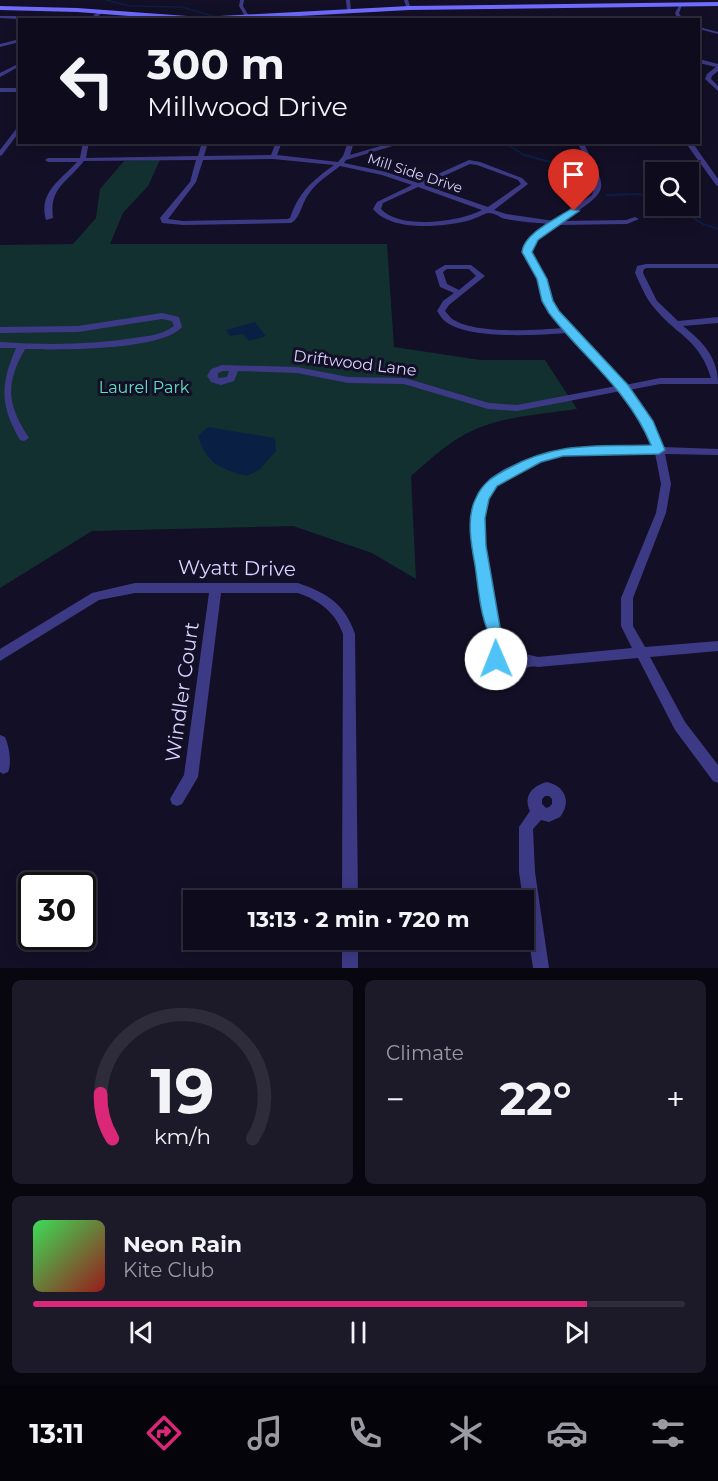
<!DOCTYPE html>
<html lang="en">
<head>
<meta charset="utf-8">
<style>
  :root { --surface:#0e0b1c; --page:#1c1929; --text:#f1f3f6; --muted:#9b9ba3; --line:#2e2b3b; --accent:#db2777 }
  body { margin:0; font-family:Montserrat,sans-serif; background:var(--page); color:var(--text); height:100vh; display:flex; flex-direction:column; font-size:22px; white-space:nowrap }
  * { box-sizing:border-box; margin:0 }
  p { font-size:20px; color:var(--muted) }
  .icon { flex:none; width:33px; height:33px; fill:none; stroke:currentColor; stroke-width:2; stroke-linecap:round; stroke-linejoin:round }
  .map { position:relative; height:968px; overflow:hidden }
  .side { display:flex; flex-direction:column; gap:12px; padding:12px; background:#08060f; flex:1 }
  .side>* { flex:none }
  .banner { position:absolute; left:18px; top:18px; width:682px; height:126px; border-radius:0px; box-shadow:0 3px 15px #0003,0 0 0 2px var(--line); background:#0e0b1c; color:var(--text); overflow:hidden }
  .buttons { position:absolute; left:645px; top:162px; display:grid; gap:12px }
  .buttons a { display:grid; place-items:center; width:54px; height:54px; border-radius:0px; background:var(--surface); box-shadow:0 3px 15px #0003,0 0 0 2px var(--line); font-size:30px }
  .speed { position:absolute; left:18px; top:872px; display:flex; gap:12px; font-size:30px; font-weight:700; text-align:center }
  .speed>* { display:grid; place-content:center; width:78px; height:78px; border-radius:50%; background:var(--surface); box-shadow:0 3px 15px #0003,0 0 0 2px var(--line); line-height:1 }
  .speed .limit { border:3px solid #111; border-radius:9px; background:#fff; color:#111 }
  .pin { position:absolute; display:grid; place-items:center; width:51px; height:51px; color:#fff; margin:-62px -26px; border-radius:50% 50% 50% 0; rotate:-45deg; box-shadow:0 0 6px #0007 }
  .pin .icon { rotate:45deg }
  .me { position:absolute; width:66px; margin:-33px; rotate:359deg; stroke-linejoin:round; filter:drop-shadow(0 0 4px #0008) }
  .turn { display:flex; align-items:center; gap:21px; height:126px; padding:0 30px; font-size:27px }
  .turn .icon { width:78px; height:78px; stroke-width:2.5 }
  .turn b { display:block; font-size:42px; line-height:51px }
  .big { font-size:45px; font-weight:700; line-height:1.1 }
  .side .tile { flex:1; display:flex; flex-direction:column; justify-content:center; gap:9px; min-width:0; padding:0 21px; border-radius:9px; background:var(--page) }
  .side .dial { align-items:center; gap:0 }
  .dial svg { height:156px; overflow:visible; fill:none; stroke:var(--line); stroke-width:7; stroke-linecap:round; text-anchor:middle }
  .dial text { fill:var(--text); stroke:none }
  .song { display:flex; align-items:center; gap:18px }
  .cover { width:72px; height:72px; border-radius:9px; background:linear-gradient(135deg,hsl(130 70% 55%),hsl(0 70% 35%)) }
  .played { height:6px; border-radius:3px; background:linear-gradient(90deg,var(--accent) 85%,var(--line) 85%) }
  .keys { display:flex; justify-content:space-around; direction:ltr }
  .heat { display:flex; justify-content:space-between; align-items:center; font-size:33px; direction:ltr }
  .side .tiles { flex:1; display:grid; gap:12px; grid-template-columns:1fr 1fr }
  .tile:last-child { grid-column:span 2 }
  .trip { position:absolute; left:183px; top:890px; width:351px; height:60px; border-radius:0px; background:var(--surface); box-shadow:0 3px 15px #0003,0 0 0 2px var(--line); font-weight:700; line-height:60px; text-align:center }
  .menu { display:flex; height:96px; justify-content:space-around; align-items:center; background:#06040b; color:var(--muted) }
  .menu .icon { width:42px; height:42px }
  .menu .active { color:var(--accent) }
  .menu b { font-size:27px; color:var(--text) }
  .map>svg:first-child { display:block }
</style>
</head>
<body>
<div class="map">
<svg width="718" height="968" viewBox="0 0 718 968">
  <rect width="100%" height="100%" fill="#130f26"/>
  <path fill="#12302f" d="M160,160L148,186L123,213L110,244H387L394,347L480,360H545L577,409C544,414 507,416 476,429C451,439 431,459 411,476L416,579L372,553L293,526L92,531L0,588V245L73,244L96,218L100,189L124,161Z"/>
  <g fill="#0a1f44">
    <path d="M255,322L266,336L249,341L243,334L230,336L226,330Z"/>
    <path d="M208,427L275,438L276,451L259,470L247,476C220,469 207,464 198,436Z"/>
  </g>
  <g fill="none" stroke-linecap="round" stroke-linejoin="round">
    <g stroke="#0a1f44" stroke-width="1.5">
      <path d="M106,0L130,6L182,7L213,16"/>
      <path d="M286,17H304L310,20"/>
      <path d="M256,19L278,17"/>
    </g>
    <g stroke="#0a1f44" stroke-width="2">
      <path d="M504,142L524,155L565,166L583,187L591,192"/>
      <path d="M607,195L637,194L656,197"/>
      <path d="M676,206L703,224L718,229"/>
    </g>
    <g fill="#3d3a85" fill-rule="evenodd">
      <path d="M240,0H244L243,6L250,18H246L239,6Z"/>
      <path d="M346,0H350L351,11L347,10Z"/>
      <path d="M404,0H408L411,9H407Z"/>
      <path d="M680,4L682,5L679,13L683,20H678L675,13Z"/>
      <path d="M99,11L103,12L94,20H88Z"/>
      <path d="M0,16H29L36,20L0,18Z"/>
      <path d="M565,16L563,18L419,20L421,19Z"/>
      <path d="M699,27L718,32V34L699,29Z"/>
      <path d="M20,39V42L0,47V44Z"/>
      <path d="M699,59L718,64V71L712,76L711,79L718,86V91L705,79L707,74L716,67L699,63Z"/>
      <path d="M20,63V66L0,77V73Z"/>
      <rect x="0" y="88" width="20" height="4"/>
      <path d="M20,124V131L2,155L0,156V150Z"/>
      <path d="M83,142H89L86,158L198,156L202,142H208L204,156L271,155L276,142H282L277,155L338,162L343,156L348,142H354L350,155L394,142H406L346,160L344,163L386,172L418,183L469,160L480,162L522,178L528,184L494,210L506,214L554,221L592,195C600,177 585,158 577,142H583C609,193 611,188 564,221L626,220L635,217L639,219L627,224L557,225L537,240L531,247V252L546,279L551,301L558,311L625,385L660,378H711C699,339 679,337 656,310C646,299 641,286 635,273L637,266L646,264H718V268H647L644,269L643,273L657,301L678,321L718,317V323L683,326C703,342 718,357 718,384H660L629,390L652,421L663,447L718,449V455L665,454L671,484L666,513L633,598V626L645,647L718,641V651L650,657L685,722L718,765V783L713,781L675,730L638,658L538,667C522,664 518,678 495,670C490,660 490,654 496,644L487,628L473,546V518L477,499L489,479L504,469L532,457L563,449L653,447L642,422L621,391L517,411L488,409L404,384L348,383L297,373L238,371L234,381L221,385L211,382L207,376L211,369L222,365L297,367L348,377L405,378L489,403L517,405L616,386L568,333C538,335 471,340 446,322C442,319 439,314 437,311L443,301L454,293L440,287L435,271L445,265H471L485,276L449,305L445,311C447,313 449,316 451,318C473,335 537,330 564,328L543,301L538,279L523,252C524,238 539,231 549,224C534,222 517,222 502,218C499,216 493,213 489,213C485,213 473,220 467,221C441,227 392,232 373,209L377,202L412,185L382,175L340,166C329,175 316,182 308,195C302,203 300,219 291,223L183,225L162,223L160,218L190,182L196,160L84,161C67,183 49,187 53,218L46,220C38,192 61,180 77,162H48L45,160L48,158H80ZM273,159L334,165C312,181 299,192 290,218L287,219L183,221L168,219L196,182L203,160ZM470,164L477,165L518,180L521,184L488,207L424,185ZM418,187L482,210C459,222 400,230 381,209L383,203ZM447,269H469L476,276L459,290L447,284L443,272ZM223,371H229L227,377L218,378V373ZM655,453L661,484L656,513L621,598V626L632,648L538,657L526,654L507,641L499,627L485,546L483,518L487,499L497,485L512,475L539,462L563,455ZM504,653L516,661L504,662Z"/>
      <path d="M685,142H692L718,179V186L716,185Z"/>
      <path d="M162,313L179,317L182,327C161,351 57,350 25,349C5,384 7,404 29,438L24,441L20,440C0,405 0,385 16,348H0V342C45,345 90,345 134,338C148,336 162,335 174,326L172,321L162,319L78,332L0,333V327L78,326Z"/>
      <path d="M135,583H298C327,593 345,604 355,634L358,900H342L343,634C336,613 319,600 298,593H221L198,777L182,804L177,806L172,804L170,799L184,775L209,593H135L99,600L0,661V649L92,593Z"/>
      <path d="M0,735L5,737C9,746 12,763 8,772L3,774L0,772Z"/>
      <path d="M547,782C565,786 572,802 560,817L549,822L541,820L533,829L535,872L549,968H533L519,872V827L530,811C523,796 532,786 547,782ZM545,796H549L552,799V804L549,807L546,808L542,804V799Z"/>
      <rect x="342" y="939" width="16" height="29"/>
    </g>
    <path fill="#6f6bff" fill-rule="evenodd" d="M718,2V6L409,10L229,20H181L77,12L0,10V6L77,8L201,17L409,6Z"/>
  </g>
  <path fill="#4fc3f7" stroke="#337fa1" stroke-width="1.5" d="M571,209L579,211L538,240L532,252L547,279L553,301L559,311L628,385L653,421L665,450L659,454L563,456L541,462L497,486L489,499L485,518L486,546L500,627L511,645L502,664L496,666L490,664C486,656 488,651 494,644C480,620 479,592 475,565C471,544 466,517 476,498C483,482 494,476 509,468C558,441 597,447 651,445C629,391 584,358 549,313L542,301L537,279L522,252C524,233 556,219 571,209Z"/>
  <g text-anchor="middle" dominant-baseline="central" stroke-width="6" stroke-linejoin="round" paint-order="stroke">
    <g font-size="14" fill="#d9d4ff" stroke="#130f26">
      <text transform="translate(415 173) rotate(18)">Mill Side Drive</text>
    </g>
    <g font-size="16" fill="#d9d4ff" stroke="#130f26">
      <text transform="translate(355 363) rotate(7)">Driftwood Lane</text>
    </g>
    <g font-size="16" fill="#5fe0c0" stroke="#130f26">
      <text x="144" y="387">Laurel Park</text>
    </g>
    <g font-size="20" fill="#d9d4ff" stroke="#130f26">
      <text transform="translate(237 568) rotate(1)">Wyatt Drive</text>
      <text transform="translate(182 692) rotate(-82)">Windler Court</text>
    </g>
  </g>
</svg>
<div class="buttons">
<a><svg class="icon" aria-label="search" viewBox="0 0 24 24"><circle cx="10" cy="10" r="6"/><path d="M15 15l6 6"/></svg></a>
</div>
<div class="speed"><div class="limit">30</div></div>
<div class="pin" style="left:574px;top:211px;background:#d93025"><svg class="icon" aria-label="arrive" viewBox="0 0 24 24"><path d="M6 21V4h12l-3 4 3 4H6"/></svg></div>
<svg class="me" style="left:496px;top:659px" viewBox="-20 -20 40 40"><circle r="19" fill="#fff"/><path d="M0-13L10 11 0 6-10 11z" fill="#4fc3f7"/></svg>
<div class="trip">13:13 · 2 min · 720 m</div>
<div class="banner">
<div class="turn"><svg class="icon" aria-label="left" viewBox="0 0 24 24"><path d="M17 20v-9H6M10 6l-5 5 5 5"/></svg><div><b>300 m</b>Millwood Drive</div></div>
</div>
</div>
<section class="side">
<div class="tiles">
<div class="tile dial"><svg viewBox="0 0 100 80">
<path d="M14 69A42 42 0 1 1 86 69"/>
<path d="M14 69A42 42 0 0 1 8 46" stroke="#db2777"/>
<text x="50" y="56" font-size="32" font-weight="700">19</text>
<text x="50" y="72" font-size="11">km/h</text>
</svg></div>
<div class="tile"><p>Climate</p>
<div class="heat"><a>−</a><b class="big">22°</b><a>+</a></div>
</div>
<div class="tile">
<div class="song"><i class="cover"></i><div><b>Neon Rain</b><p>Kite Club</p></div></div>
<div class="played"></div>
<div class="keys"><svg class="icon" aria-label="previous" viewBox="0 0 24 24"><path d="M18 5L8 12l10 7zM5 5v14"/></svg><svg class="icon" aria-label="pause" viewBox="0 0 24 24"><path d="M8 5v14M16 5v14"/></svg><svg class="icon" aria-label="next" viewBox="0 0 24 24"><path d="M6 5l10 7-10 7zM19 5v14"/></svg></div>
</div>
</div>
</section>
<nav class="menu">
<b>13:11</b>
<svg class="icon active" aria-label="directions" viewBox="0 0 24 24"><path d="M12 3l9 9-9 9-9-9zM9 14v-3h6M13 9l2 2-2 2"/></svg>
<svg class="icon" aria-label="music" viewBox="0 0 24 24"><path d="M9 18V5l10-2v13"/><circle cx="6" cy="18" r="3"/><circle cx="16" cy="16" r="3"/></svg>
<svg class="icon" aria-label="phone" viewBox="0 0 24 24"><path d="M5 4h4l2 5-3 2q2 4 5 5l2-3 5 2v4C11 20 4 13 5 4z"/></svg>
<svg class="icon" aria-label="climate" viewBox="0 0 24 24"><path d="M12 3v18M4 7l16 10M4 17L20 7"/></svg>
<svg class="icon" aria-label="car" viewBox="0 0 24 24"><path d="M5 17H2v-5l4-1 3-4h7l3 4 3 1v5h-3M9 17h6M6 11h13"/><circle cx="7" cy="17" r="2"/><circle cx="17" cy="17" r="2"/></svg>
<svg class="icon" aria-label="filters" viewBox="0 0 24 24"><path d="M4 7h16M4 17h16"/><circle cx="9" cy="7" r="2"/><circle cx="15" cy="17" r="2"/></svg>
</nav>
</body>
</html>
